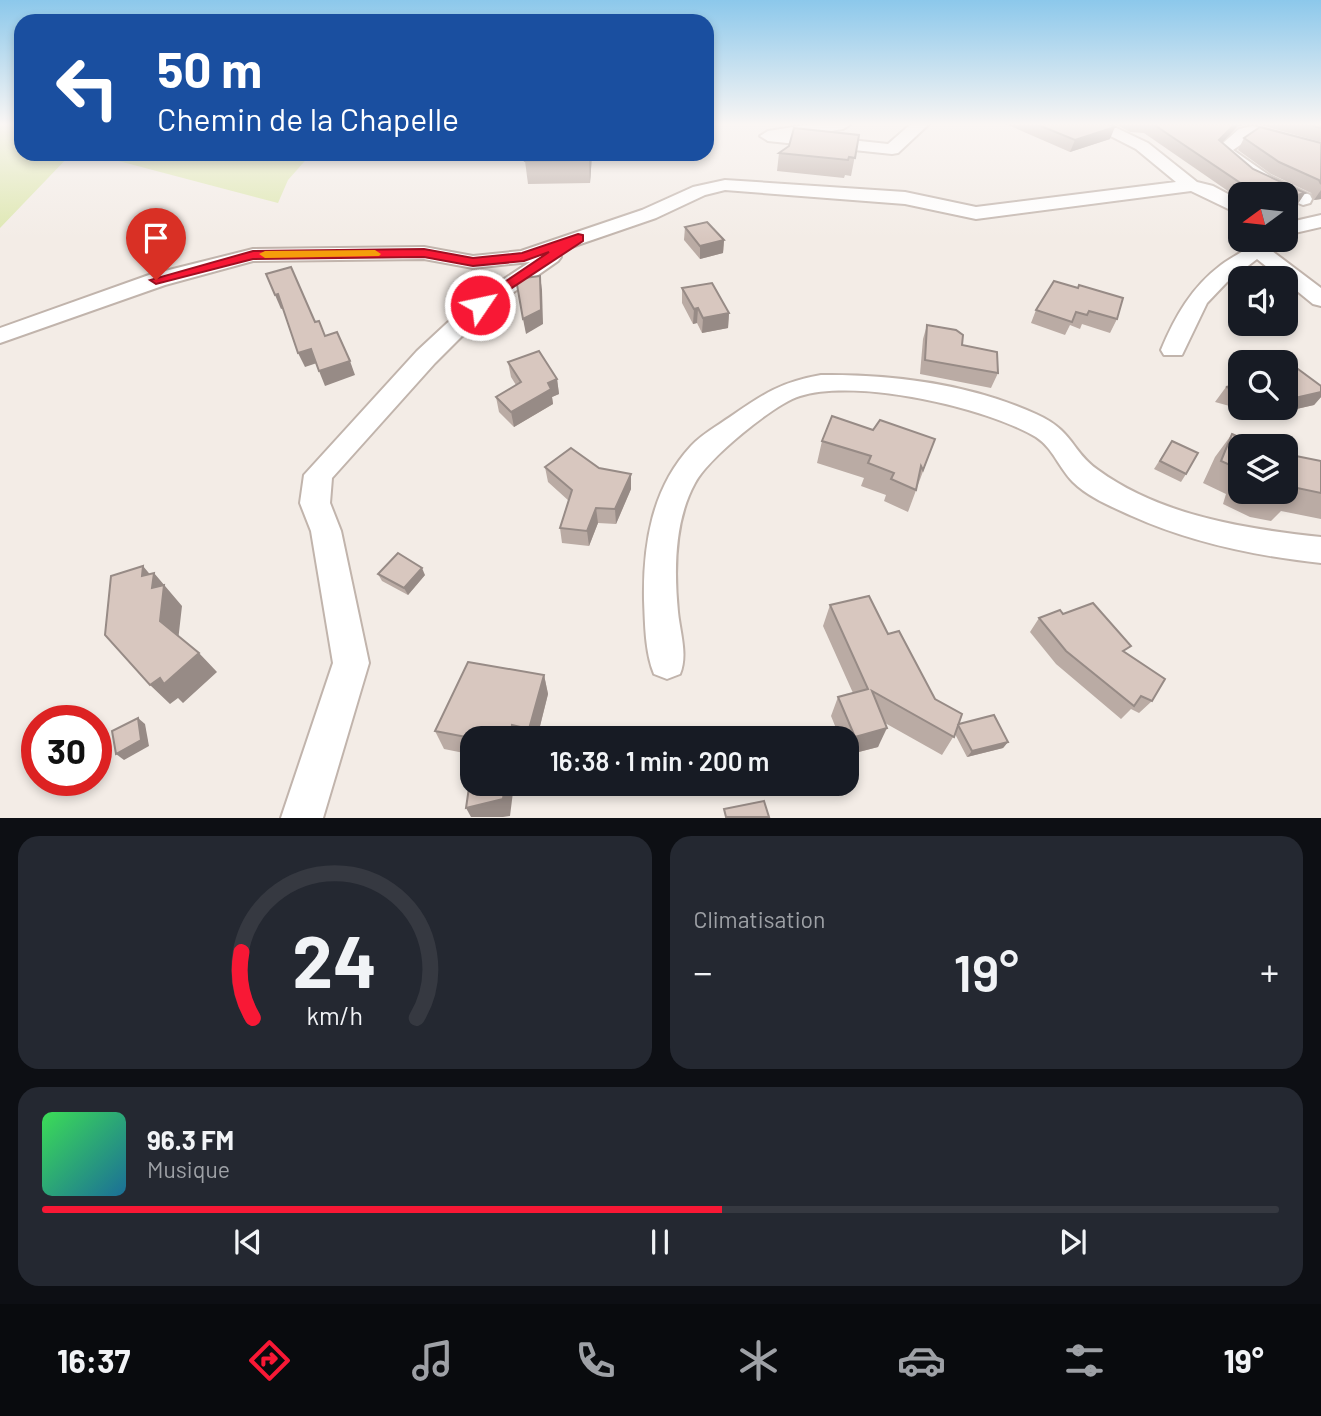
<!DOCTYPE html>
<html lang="fr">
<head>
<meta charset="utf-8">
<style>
  :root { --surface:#171b24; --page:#242831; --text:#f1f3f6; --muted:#9ea1a6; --line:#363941; --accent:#f81835 }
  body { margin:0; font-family:Barlow,sans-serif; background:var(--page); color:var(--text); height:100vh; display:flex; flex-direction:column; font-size:26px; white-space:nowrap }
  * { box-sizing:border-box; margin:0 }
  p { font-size:23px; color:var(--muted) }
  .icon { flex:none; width:38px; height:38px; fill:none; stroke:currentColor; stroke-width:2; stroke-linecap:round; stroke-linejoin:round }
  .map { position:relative; height:818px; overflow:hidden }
  .side { display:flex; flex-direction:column; gap:18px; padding:18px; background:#0d0f14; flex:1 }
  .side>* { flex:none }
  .guide { position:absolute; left:14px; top:14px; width:700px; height:147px; border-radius:21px; box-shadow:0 4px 10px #0003; background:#1a4fa0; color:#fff; overflow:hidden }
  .needle { width:46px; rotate:255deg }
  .tools { position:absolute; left:1228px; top:182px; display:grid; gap:14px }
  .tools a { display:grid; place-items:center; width:70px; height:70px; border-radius:14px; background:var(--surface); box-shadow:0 4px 10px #0003; font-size:35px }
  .speed { position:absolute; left:21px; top:705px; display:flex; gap:14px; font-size:35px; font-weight:700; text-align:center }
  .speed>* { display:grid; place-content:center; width:91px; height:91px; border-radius:50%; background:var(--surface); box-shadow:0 4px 10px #0003; line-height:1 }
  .speed .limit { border:10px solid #d22; background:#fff; color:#111 }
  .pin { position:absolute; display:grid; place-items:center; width:60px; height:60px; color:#fff; margin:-72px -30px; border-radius:50% 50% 50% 0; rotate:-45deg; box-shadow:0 0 7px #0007 }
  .pin .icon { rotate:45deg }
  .me { position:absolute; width:77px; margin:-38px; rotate:56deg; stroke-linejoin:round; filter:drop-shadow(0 0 5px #0008) }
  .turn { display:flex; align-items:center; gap:24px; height:147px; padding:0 28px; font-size:32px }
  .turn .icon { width:91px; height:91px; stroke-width:2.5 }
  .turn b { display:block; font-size:49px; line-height:60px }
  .big { font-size:52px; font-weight:600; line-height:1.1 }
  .side .tile { flex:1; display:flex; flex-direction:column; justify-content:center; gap:10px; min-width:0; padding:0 24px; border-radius:21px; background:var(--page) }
  .side .dial { align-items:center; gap:0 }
  .dial svg { height:182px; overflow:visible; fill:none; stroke:var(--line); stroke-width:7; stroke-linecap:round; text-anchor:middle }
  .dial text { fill:var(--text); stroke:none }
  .song { display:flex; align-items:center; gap:21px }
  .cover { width:84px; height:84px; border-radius:10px; background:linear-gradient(135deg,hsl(130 70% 55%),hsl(200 70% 35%)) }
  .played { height:7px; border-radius:4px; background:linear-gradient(90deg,var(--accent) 55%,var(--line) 55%) }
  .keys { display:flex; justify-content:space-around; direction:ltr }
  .heat { display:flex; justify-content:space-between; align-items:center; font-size:38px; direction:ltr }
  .side .tiles { flex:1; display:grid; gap:18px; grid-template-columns:1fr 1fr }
  .tile:last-child { grid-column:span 2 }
  .trip { position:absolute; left:460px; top:726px; width:399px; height:70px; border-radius:21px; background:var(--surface); box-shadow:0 4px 10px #0003; font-weight:600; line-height:70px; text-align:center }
  .menu { display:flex; height:112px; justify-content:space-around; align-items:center; background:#090b0e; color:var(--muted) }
  .menu .icon { width:49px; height:49px }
  .menu .active { color:var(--accent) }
  .menu b { font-size:32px; color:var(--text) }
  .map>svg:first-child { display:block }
</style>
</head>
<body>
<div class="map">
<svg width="1321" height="818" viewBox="0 0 1321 818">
  <rect width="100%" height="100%" fill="#f3ece6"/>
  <g fill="#dde7af">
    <path d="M0,124H21V154H71L0,228Z"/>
    <path d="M92,154H311L288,180L278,203Z"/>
  </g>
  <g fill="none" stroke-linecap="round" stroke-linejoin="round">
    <defs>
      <g id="minor">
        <path d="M812,124H851L843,129L804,135L888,144L911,124H929L898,153L892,154L768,141L760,136L768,131Z"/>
        <path d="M1087,124H1108L1148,143L1197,182L1213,186L1241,201V215L1191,191L976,219L905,204L725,190L705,195L656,218L557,252L561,257L558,261L488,310L435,363L332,478L330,503L341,531L369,663L323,818H281L333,663L311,531L300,503L304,475L417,351L472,300L530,262L473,268L424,259L253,261L165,285L0,343V328L149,275L253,249L424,247L473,256L521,251L642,210L693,187L725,180L905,192L976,207L1176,182L1136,149Z"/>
        <path d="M1253,126L1321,144V154L1253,136L1233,150L1270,176L1310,195L1312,199L1310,203L1303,205L1286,198V194C1264,194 1228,167 1215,150L1239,129Z"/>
        <path d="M1321,215V227L1286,235V223Z"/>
        <path d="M1258,240H1278L1272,251L1321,288V306L1313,304L1286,282V278H1281L1257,259L1227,282L1207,303L1182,355H1164L1161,350C1175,316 1192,287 1221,265C1233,256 1248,250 1258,240Z"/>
        <path d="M821,375C892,374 970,384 1036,414C1074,431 1071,451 1098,470C1161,516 1246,529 1321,537V563C1256,556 1192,543 1132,516C1112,507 1088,497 1073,482C1059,468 1053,448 1036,437C985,407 857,378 800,396C774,404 708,458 695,483C674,521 674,570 678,612C680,632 688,655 680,674L667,679L654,674C645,652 645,624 644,600C643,544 652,488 691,446C702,434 717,426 730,417C763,394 781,382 821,375Z"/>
      </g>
    </defs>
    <use href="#minor" stroke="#c1b4ac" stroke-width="4"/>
    <use href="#minor" fill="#fff" fill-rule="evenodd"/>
  </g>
  <g fill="#baaba4">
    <path d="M1006,124H1109L1110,139L1070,152Z"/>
    <path d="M1115,124H1250L1238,126L1222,143L1253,169L1305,193L1297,205L1286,208V194H1241V200L1144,133L1130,132Z"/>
    <path d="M1257,124H1321V142Z"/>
    <path d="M859,135L851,176L845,175L844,178L777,171L779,153Z"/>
    <path d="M1244,138L1321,143V199L1314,200L1311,193L1271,174L1238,150Z"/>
    <path d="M527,154H592L590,183L528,184L525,161Z"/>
    <path d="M670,154H696L692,161H670Z"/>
    <path d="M685,227L724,240L723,253L700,259L684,240Z"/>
    <path d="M1054,281L1117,319L1110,333L1082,324L1080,329L1070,325L1065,335L1031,323L1036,310Z"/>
    <path d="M682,288L729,313L728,328L702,333L697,323L693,324L682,303Z"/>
    <path d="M927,325L998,373L991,388L920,374L923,339Z"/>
    <path d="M508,362L557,379L559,394L552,397L553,404L514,427L499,412L496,397L516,385L511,377Z"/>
    <path d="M1241,384V408H1286L1321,386V397L1314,405L1266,416L1215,402L1226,387Z"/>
    <path d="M873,430L935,439L908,512L884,501L886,495L861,486L864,478L817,463L822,441Z"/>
    <path d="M1232,434L1241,446V492H1286V454L1321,461V519L1281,511L1271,521L1250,517L1223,504L1226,494L1203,483L1215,457Z"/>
    <path d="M1172,441L1186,474L1181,482L1154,469Z"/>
    <path d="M545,467L599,468L631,474V489L616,524L598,523L589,546L562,543L560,528L569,501L548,482Z"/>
    <path d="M378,574L425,575L408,595L382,581Z"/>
    <path d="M830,605L888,634L935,699L959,724L1008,742L1003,748L967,757L955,734L942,755L885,723L878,747L847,755V738H840L831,716L838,697L853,693L823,626Z"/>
    <path d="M1063,614L1125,653L1152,701L1139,713L1131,709L1121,719L1056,664L1030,632L1039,618Z"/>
    <path d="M544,675L548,694L537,738H472V761L469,754L444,749L435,731Z"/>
  </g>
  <g fill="#978b86">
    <path d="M707,124H711L707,133Z"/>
    <path d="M1235,124H1250L1238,126L1213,152L1219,140Z"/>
    <path d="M1115,127L1110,139L1070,152L1075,140Z"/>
    <path d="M589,154H592L590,183L589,160Z"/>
    <path d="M1321,190V199L1314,200Z"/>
    <path d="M1305,193L1297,205L1286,208V198Z"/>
    <path d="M724,240L723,253L700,259V246Z"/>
    <path d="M540,276L542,290L543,324L526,334L523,319Z"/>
    <path d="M278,294L284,308L281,309L275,295Z"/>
    <path d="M698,308L697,323L693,324L694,309Z"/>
    <path d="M729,313L728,328L702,333L703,318Z"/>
    <path d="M311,349L317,363L305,367L298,353Z"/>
    <path d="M350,361L355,375L325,386L319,371Z"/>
    <path d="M557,379L559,394L552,397L553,404L514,427L511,412L548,383Z"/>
    <path d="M1321,392V397L1314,405L1266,416L1273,408H1286V400Z"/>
    <path d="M631,474V489L616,524L615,509Z"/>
    <path d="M596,508L598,523L589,546L587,531Z"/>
    <path d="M143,566L153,578L154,573L182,606L178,641L160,621L142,576Z"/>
    <path d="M422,568L425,575L408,595L404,588Z"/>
    <path d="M199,653L217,672L183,703L178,698L170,704L150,685Z"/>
    <path d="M544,675L548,694L537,738H532L529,729Z"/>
    <path d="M138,718L145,724L149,746L124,760L116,754Z"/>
    <path d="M512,725L517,738H511Z"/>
    <path d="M887,728L878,747L847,755L855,737Z"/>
    <path d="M1008,742L1003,748L967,757L972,751Z"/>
    <path d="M505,784H514L510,816L503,817H471L466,808Z"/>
  </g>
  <g fill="#d8c7bf" stroke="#978b86" stroke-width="2">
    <path d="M1036,124H1109L1115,127L1075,140Z"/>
    <path d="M1153,124H1235L1219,140L1253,169L1305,193L1286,198V194H1264L1251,190Z"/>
    <path d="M1305,124H1321V128Z"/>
    <path d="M1260,127L1321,143V184L1319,180L1279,162L1244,138Z"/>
    <path d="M794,128L859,135L855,158L849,157L848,160L779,153L789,146Z"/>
    <path d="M527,154H589V160L525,161Z"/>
    <path d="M707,222L724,240L700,246L685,227Z"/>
    <path d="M291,267L315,322L319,321L325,336L337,332L350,361L319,371L311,349L298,353L278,294L275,295L266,274Z"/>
    <path d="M540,276L541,310L523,319L516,279Z"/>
    <path d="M1054,281L1078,288L1079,285L1123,298L1117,319L1089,311L1087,315L1076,312L1072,322L1036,310Z"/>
    <path d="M712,283L729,313L703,318L698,308L694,309L682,288Z"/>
    <path d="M927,325L956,330L963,335L962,345L997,352L998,373L925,360Z"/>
    <path d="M539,351L557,379L548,383L551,389L511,412L496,397L521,382L508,362Z"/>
    <path d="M1298,369L1321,386V392L1286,400V372Z"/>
    <path d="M1241,384V391L1226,387Z"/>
    <path d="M832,416L873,430L880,420L935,439L923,470L921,466L916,490L891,479L894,473L868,463L871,456L822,441Z"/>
    <path d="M1232,434L1259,446H1241V470L1221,461Z"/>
    <path d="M1172,441L1198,453L1186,474L1160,461Z"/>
    <path d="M571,448L599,468L631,474L615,509L596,508L587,531L560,528L572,490L545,467Z"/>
    <path d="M1286,454L1321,461V493L1288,486L1292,499L1269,495L1263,492H1286Z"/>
    <path d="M398,553L422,568L404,588L378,574Z"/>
    <path d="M143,566L142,576L154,573L152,588L164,585L160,621L199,653L164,684L160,678L150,685L105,635L111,576Z"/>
    <path d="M869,596L888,634L899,631L935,699L962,714L954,737L872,691L887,728L855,737L838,697L868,689L830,605Z"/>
    <path d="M1093,603L1131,646L1123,651L1165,679L1152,701L1141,696L1134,706L1066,651L1039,618L1060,610L1063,614Z"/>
    <path d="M468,662L544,675L529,729L512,725L511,738H472V744L463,743L466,737L435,731Z"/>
    <path d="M994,715L1008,742L972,751L958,725L959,724Z"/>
    <path d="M138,718L141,740L116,754L112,731Z"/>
    <path d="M472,767V784H505L503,799L466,808Z"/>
    <path d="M764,801L769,817H726L724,809Z"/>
  </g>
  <linearGradient id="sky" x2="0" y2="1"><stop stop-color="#8cc8eb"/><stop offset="0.52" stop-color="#faf6f4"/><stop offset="1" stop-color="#faf6f4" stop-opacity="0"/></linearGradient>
  <rect width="1321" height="239" fill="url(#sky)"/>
  <path fill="#f81835" stroke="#a11022" stroke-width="2" d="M578,234L583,235V241L480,309L473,305L475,302L549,252L524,261L473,266L424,257L253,259L156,284L150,280L253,251L424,249L473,258L522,253Z"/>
  <path fill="#f59e0b" d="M375,250L381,254L379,256L265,258L259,254L265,251Z"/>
</svg>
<div class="tools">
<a><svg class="needle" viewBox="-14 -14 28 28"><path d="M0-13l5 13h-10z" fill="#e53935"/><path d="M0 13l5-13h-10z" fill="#9ea1a6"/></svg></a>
<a><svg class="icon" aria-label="sound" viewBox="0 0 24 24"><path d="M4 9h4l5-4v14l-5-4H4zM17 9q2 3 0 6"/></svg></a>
<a><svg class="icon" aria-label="search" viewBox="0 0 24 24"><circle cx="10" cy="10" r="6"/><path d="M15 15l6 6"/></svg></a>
<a><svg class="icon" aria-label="layers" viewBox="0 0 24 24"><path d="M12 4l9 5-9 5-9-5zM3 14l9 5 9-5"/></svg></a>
</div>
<div class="speed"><div class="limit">30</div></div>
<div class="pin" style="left:156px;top:280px;background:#d93025"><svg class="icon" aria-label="arrive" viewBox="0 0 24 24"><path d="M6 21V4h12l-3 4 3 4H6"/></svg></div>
<svg class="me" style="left:480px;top:305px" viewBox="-20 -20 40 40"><circle r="17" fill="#f81835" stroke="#fff" stroke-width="3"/><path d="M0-11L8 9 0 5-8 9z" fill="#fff"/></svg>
<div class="trip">16:38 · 1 min · 200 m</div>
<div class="guide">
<div class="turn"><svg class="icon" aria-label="left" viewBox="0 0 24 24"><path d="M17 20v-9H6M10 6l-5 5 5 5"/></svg><div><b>50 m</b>Chemin de la Chapelle</div></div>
</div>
</div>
<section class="side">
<div class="tiles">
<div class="tile dial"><svg viewBox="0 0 100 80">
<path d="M14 69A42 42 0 1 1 86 69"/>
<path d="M14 69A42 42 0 0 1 9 40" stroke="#f81835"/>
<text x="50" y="56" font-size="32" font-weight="700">24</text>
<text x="50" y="72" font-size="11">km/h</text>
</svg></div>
<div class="tile"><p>Climatisation</p>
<div class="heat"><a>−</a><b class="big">19°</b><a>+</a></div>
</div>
<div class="tile">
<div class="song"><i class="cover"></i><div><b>96.3 FM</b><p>Musique</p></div></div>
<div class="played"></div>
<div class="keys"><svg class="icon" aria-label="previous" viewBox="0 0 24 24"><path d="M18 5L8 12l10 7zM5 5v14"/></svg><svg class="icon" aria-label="pause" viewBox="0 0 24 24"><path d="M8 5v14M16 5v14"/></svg><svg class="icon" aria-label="next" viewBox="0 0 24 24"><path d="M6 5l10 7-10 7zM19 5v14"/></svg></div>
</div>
</div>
</section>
<nav class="menu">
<b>16:37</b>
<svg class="icon active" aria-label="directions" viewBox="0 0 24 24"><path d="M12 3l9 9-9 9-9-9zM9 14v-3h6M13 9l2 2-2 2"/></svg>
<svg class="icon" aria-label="music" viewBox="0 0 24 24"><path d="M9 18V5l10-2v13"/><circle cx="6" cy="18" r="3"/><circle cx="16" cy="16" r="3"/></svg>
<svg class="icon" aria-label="phone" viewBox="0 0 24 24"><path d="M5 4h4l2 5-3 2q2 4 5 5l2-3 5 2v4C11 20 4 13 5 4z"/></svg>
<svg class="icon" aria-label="climate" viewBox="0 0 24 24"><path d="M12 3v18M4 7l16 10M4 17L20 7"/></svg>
<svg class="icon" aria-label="car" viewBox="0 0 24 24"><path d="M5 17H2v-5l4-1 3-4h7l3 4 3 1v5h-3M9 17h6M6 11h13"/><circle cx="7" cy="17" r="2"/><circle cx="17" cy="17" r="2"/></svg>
<svg class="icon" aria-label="filters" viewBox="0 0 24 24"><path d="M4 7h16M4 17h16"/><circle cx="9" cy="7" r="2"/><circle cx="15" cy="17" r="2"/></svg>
<b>19°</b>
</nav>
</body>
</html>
